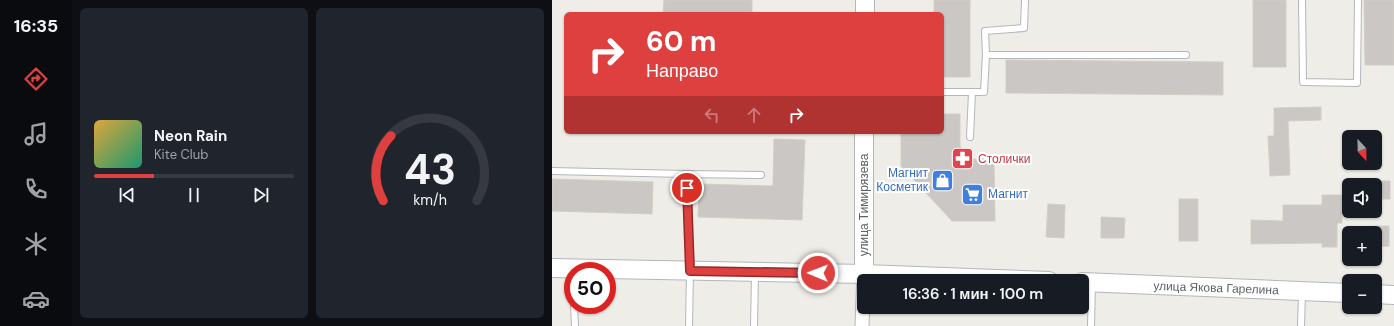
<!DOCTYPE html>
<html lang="ru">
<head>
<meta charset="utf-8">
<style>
  :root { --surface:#171b24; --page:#20242c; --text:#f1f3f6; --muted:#9ea1a6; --line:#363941; --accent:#dd403f }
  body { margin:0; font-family:"DM Sans",sans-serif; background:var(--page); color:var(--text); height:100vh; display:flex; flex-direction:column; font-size:15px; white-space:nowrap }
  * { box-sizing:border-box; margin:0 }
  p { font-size:13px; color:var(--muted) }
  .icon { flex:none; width:22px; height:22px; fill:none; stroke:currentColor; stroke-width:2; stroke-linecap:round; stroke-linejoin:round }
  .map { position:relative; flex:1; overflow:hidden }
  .details { display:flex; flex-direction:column; gap:8px; padding:8px; background:#0d0f14; width:480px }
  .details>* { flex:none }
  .top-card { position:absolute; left:12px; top:12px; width:380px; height:122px; border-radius:6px; box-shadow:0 1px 3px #0004; background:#dd403f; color:#fff; overflow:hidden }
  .needle { width:26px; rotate:158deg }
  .fabs { position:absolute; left:790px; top:130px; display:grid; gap:8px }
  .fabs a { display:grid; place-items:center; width:40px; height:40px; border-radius:6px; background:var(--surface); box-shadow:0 1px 3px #0004; font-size:20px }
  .speed { position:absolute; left:12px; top:262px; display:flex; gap:8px; font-size:20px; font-weight:700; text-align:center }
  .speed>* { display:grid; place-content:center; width:52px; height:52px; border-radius:50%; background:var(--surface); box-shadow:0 1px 3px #0004; line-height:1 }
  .speed .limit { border:6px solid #d22; background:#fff; color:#111 }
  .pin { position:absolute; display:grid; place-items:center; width:34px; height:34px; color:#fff; margin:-17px; border:2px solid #fff; border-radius:50%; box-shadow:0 1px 4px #0007 }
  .me { position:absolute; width:44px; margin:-22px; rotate:271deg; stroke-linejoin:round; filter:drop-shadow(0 0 3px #0008) }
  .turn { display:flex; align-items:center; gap:14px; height:84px; padding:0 16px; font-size:18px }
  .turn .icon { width:52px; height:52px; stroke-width:2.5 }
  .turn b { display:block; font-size:28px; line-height:34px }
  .lanes { display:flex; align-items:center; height:38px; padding:0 16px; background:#0003; justify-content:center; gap:20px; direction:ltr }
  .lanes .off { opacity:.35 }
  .details .widget { flex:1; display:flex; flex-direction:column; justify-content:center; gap:6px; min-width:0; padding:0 14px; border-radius:6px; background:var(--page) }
  .details .dial { align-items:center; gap:0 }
  .dial svg { height:104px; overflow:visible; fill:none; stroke:var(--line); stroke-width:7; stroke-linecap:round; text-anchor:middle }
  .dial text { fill:var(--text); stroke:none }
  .song { display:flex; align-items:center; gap:12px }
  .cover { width:48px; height:48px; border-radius:6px; background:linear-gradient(135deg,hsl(40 70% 55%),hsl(160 70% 35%)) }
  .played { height:4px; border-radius:2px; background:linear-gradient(90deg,var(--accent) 30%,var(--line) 30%) }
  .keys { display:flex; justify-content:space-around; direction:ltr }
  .details .tiles { flex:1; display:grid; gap:8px; grid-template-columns:repeat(2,1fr) }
  .trip { position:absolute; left:305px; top:274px; width:232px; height:40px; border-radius:6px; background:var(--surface); box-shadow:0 1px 3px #0004; font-weight:600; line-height:40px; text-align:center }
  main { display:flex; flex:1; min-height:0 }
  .tabs { display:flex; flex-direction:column; width:72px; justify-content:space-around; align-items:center; background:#090b0e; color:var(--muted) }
  .tabs .icon { width:28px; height:28px }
  .tabs .on { color:var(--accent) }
  .tabs b { font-size:18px; color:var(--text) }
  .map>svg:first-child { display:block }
</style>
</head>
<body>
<main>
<nav class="tabs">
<b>16:35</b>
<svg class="icon on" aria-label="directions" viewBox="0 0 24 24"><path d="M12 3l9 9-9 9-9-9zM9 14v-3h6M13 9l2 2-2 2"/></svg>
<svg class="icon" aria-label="music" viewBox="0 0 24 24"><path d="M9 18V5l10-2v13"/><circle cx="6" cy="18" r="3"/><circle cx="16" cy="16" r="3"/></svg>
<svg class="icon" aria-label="phone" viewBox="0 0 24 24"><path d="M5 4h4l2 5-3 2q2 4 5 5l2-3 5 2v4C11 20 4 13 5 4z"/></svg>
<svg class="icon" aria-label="climate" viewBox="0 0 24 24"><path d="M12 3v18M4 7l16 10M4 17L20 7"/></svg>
<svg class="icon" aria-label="car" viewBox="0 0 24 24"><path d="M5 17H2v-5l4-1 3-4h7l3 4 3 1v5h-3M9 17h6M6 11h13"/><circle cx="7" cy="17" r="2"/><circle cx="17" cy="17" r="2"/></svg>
</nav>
<section class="details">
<div class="tiles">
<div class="widget">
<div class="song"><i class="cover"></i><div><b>Neon Rain</b><p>Kite Club</p></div></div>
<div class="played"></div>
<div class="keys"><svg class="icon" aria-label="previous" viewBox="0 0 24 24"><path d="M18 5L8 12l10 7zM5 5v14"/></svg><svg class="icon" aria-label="pause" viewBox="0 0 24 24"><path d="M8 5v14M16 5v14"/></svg><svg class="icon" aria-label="next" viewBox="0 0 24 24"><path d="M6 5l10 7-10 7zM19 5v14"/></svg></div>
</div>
<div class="widget dial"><svg viewBox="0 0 100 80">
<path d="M14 69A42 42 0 1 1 86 69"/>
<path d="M14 69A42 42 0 0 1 20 19" stroke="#dd403f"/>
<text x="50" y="56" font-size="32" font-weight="700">43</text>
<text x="50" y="72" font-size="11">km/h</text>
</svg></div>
</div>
</section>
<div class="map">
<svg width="842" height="326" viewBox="0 0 842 326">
  <rect width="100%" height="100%" fill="#efede7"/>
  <g fill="#cbc7c4" stroke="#d3cec5">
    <path d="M112,0H200V14H111Z"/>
    <path d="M382,0H418V77H390V14H382Z"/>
    <rect x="701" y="0" width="33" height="67"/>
    <path d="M812,0H842V65H813Z"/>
    <path d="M454,60L671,62V95L454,93Z"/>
    <path d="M769,107V120L736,121L738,175L718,176L716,136H722V108Z"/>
    <path d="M390,114H408V146L418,159H433V162H442L443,221H400L349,166V132H390Z"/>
    <path d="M222,139L253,140L250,220L146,217L147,184L221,186Z"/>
    <path d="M0,179L101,182L100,214L0,211Z"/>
    <rect x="823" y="181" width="15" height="18"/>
    <path d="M770,195H790V223H785V247H770V243L699,244V220L731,221V205H770Z"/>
    <rect x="627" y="199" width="19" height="42"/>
    <path d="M496,204L513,205L512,238L494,237Z"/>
    <path d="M549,217L573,218L572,238H549Z"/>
    <path d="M823,226H837V246L823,247Z"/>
  </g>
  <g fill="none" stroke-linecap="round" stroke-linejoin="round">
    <defs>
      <g id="lane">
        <path d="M750,0L751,82L805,83L806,0"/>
        <path d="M434,55L433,31L472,28L473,0"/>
        <path d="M390,92H432L434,55H634"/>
        <path d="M418,137L420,92"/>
        <path d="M0,171L134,174"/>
        <path d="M22,305L23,326"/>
        <path d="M137,326L138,271L134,174L209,175"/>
        <path d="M202,326L203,273"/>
        <path d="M539,326L540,284"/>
        <path d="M749,326L750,292"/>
      </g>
      <path id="street" d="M310,326L312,274"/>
      <g id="secondary">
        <path d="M313,14V0"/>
        <path d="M0,268L312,274L497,281"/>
        <path d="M312,274V132"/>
        <path d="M530,282L797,293"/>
        <path d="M823,294L842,295"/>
      </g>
    </defs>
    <use href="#lane" stroke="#b4b7ba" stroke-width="8"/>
    <use href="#street" stroke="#b4b7ba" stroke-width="15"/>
    <use href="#secondary" stroke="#b3b6ba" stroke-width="20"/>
    <use href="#lane" stroke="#fff" stroke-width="6"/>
    <use href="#street" stroke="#fff" stroke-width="13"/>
    <use href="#secondary" stroke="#fff" stroke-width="18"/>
  </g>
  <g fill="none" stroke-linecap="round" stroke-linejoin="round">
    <defs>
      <path id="route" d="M135,188L138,271L266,273"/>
    </defs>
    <use href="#route" stroke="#902a29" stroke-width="10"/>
    <use href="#route" stroke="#dd403f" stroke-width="7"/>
  </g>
  <defs>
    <symbol id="pharmacy-square" viewBox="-11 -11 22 22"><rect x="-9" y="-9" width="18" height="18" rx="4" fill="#e0444e" stroke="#fff"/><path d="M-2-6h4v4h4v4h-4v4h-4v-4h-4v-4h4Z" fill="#fff"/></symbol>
    <symbol id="shop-square" viewBox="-11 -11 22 22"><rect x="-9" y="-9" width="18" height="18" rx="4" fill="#3f7fe0" stroke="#fff"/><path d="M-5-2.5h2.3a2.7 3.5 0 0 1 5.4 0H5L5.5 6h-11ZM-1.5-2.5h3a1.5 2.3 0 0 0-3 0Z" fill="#fff"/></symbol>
    <symbol id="supermarket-square" viewBox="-11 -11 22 22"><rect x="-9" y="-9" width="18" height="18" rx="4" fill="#3f7fe0" stroke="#fff"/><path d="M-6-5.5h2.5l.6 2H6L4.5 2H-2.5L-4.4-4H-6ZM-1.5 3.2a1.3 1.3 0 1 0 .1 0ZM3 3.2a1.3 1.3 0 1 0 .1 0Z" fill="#fff"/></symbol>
  </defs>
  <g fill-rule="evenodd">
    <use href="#pharmacy-square" x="398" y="146" width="25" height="25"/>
    <use href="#shop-square" x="378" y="168" width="25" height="25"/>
    <use href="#supermarket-square" x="408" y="182" width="25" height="25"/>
  </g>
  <g text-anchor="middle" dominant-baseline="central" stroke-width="4" stroke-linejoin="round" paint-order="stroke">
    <g font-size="12" fill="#be3a42" stroke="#fff" text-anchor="start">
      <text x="426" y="159">Столички</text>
    </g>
    <g font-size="12" fill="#366cbe" stroke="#fff" text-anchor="end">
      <text x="376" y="173">Магнит<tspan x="376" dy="14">Косметик</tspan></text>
      <text x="436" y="194" text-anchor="start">Магнит</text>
    </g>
    <g font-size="12" fill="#5e6266" stroke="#fff">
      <text transform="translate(312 205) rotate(-90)">улица Тимирязева</text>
      <text transform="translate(664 288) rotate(2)">улица Якова Гарелина</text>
    </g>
  </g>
</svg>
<div class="fabs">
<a><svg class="needle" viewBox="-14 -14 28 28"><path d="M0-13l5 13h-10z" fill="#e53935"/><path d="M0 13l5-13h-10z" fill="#9ea1a6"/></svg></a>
<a><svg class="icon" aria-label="sound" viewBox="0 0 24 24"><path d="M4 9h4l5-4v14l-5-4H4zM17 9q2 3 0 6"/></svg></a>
<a>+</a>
<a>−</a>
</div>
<div class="speed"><div class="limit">50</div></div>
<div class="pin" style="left:135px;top:188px;background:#d93025"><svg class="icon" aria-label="arrive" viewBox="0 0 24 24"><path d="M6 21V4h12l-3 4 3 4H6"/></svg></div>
<svg class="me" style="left:266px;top:273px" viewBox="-20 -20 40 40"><circle r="17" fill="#dd403f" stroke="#fff" stroke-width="3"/><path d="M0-11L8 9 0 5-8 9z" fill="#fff"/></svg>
<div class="trip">16:36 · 1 мин · 100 m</div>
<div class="top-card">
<div class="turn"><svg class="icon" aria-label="right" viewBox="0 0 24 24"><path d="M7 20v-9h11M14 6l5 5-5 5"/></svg><div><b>60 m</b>Направо</div></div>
<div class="lanes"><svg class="icon off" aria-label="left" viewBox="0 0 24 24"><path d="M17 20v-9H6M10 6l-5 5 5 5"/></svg><svg class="icon off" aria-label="ahead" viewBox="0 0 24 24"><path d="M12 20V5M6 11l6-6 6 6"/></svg><svg class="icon" aria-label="right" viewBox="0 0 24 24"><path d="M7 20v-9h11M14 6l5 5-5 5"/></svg></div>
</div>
</div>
</main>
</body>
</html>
